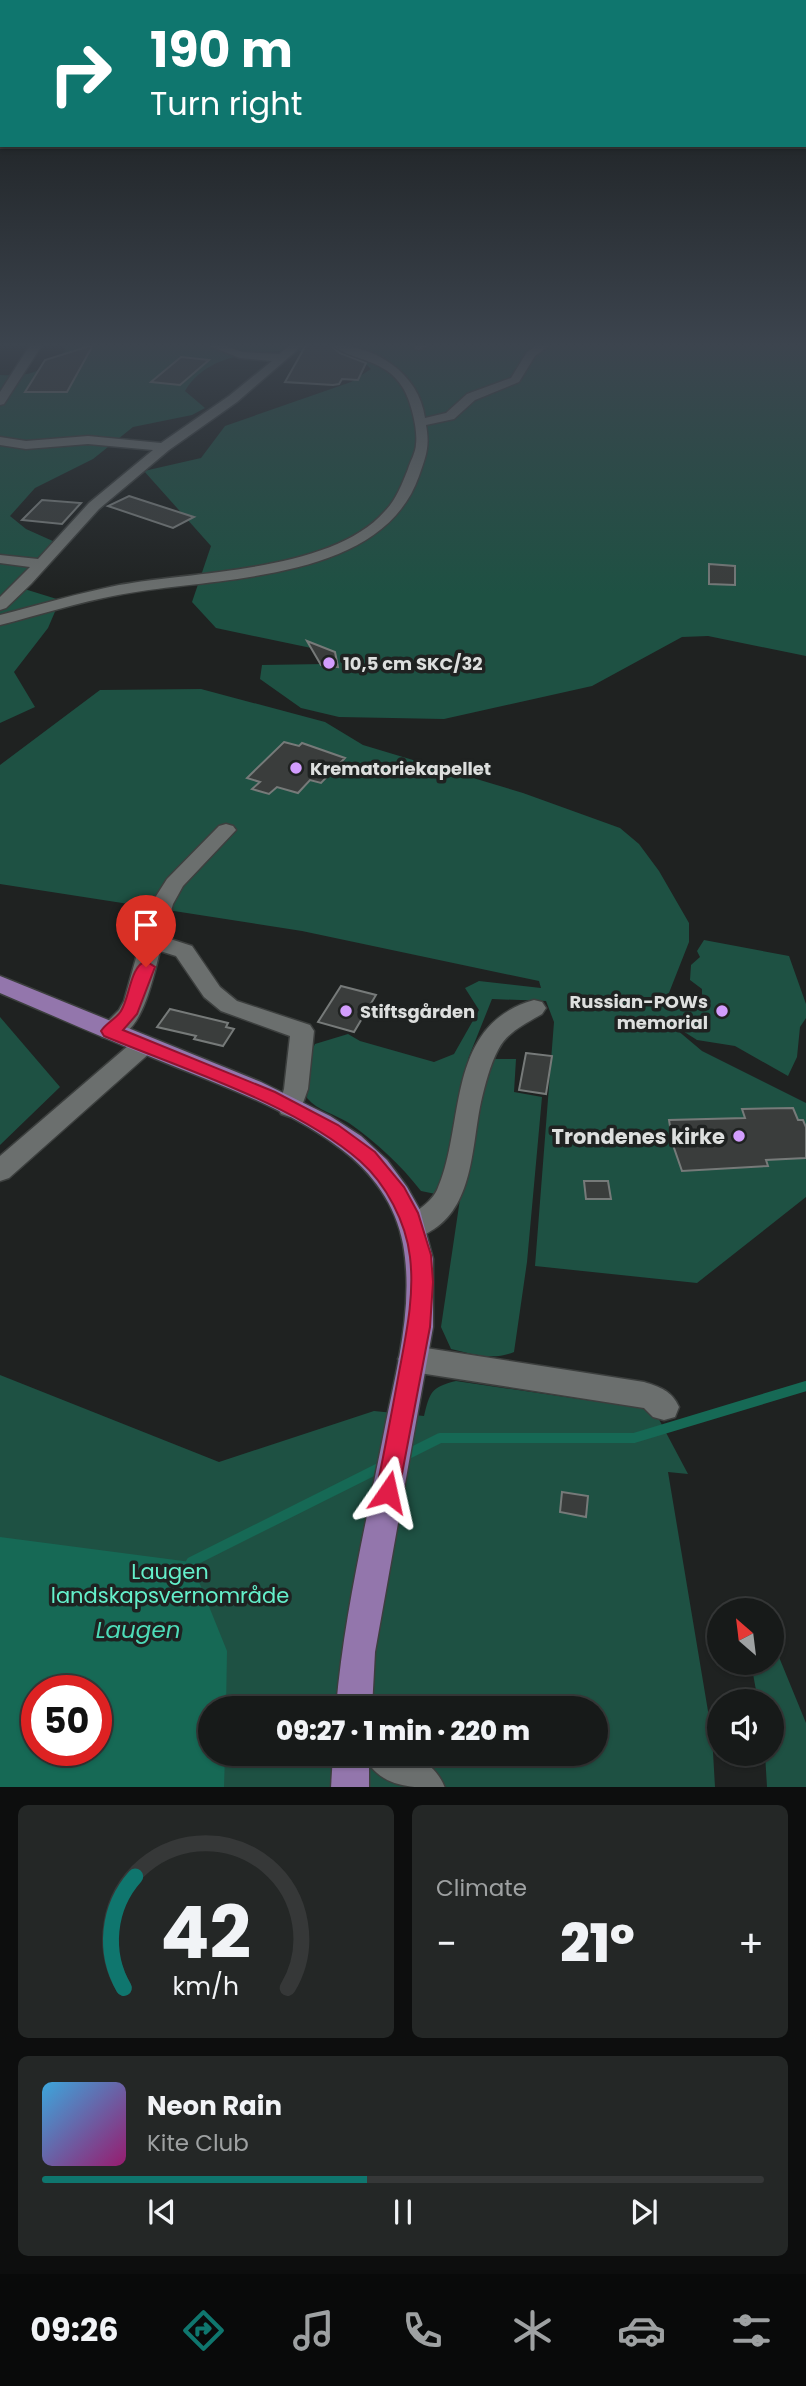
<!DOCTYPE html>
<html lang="en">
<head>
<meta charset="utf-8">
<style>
  :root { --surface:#171a19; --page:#242726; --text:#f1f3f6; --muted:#9ea1a2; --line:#363838; --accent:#0f766e }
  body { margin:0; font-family:Poppins,sans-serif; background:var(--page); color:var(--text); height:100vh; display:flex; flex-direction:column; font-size:26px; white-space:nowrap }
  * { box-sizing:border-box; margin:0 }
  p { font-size:23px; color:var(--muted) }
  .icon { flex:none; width:38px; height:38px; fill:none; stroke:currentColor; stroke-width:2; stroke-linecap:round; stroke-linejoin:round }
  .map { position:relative; height:1787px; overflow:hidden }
  .side { display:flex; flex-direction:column; gap:18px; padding:18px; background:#0d0e0e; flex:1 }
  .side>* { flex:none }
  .top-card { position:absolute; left:0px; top:0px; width:807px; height:147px; box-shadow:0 2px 5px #0004,0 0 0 2px var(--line); background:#0f766e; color:#fff; overflow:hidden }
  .needle { width:46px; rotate:332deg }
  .controls { position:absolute; left:707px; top:1598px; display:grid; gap:14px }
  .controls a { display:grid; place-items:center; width:77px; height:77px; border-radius:50%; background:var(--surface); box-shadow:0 2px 5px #0004,0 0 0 2px var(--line); font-size:35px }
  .speed { position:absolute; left:21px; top:1675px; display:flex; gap:14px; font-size:35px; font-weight:700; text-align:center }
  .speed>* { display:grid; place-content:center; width:91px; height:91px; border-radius:50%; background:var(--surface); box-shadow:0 2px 5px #0004,0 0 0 2px var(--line); line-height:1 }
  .speed .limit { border:10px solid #d22; background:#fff; color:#111 }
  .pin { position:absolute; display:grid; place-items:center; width:60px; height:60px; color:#fff; margin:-72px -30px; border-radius:50% 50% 50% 0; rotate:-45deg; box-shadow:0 0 7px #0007 }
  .pin .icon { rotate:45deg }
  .me { position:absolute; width:77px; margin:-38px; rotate:11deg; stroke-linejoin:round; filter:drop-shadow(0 0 5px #0008) }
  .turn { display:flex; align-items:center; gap:24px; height:147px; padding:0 35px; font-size:32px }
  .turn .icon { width:91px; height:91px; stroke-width:2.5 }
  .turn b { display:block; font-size:49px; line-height:60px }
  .big { font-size:52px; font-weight:800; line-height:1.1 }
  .side .card { flex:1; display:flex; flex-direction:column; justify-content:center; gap:10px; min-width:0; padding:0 24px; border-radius:10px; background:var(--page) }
  .side .dial { align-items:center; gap:0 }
  .dial svg { height:182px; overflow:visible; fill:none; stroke:var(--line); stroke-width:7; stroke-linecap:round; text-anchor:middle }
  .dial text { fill:var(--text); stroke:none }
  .song { display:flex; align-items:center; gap:21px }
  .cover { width:84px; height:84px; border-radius:10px; background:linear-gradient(135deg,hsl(200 70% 55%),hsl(320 70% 35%)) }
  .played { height:7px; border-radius:4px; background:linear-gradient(90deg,var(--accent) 45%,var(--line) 45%) }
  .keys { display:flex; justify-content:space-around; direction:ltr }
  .heat { display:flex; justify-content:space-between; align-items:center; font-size:38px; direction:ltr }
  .side .tiles { flex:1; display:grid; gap:18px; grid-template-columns:1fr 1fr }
  .card:last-child { grid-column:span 2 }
  .trip { position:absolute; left:198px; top:1696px; width:410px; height:70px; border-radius:35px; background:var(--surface); box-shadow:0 2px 5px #0004,0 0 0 2px var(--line); font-weight:800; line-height:70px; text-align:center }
  .tab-bar { display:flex; height:112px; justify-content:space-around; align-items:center; background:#090a0a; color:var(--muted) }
  .tab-bar .icon { width:49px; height:49px }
  .tab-bar .selected { color:var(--accent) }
  .tab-bar b { font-size:32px; color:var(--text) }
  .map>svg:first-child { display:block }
</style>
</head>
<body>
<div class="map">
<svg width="806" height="1788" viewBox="0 0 806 1788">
  <rect width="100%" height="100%" fill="#1f2221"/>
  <g fill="#1e5143" fill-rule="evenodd">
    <path d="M62,345H806V656L708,636L682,637L592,686L444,719L339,717L301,708L260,679L262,665L324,664L316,649L216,628L192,602L211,546L144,471L201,458L225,426L351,382L371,369C363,361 355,354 344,352C332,349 318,351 306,351C264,351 208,351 185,391L205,408L192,415L133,427L93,459L35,488L10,516L26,529L55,542L18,587L60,600L48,628L14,672L35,707L0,723V375C33,377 42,371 66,350Z"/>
    <path d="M201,689L325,722L363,745L523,793L620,828L639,844L659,871L689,923V942L665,1003L684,1005L702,997V989L690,980L691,965L700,957L697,951L704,940L789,956L806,1004V1018L800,1027L797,1057L788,1076L735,1046L697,1040L664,1019L702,1051L806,1103V1197L697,1283L535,1266L554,1022L546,1001L492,999L468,1059H516L514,1092L542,1097L527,1262L514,1352C492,1361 473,1354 451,1349L441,1327L460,1199L421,1191C400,1164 377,1143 349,1123C335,1114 318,1111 307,1098L309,1056L315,1044L348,1034L360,1041L434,1062L454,1054L479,1010L465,988L479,981L541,988L539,981L302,931L0,884V765L100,690Z"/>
    <path d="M0,1017L60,1087L0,1145Z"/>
    <path d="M0,1375L219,1462L374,1411L424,1416C430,1392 431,1387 456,1381L654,1410L688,1474L668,1472L712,1735L715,1787H0ZM37,1690H96V1750H37ZM210,1708H595V1754H210Z"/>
    <path d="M772,1640L806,1723V1787H767L765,1754H772V1701H758L751,1663L772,1662Z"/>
  </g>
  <path fill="#166955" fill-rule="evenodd" d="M0,1537L191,1562L227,1651L226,1708H210V1754H225L224,1787H0ZM37,1690H96V1750H37Z"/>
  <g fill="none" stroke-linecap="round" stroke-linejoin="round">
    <g stroke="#166955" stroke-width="10">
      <path d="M406,1455L440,1438H634L806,1386"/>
      <path d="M191,1562L383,1466"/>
    </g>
  </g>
  <g fill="#3a3d3c" stroke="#767a79" stroke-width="2">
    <path d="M93,345L67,392H25L45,360Z"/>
    <path d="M306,345H330L340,353L366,363L358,380L342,379L339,384L333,385L285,382Z"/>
    <path d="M181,357L209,360L180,385L151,382Z"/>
    <path d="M129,496L194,517L173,528L108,506Z"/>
    <path d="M42,500L81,503L62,524L22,520Z"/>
    <path d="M709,564L735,566V585L709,584Z"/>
    <path d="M307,641L335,652L338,667L321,665Z"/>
    <path d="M284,742L299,746L302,743L345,758L321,783L310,780L298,793L277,787L269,794L252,789L260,782L247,778Z"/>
    <path d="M341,986L376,995L354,1032L318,1022Z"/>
    <path d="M170,1009L228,1023L226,1027L234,1029L223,1046L194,1039L196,1036L157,1027Z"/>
    <path d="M526,1053L552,1056L546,1094L519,1090Z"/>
    <path d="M793,1108L798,1120H803L806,1127V1158L766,1160L768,1166L682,1171L673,1145L669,1120L745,1118L742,1109Z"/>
    <path d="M584,1181H608L611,1199H586Z"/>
    <path d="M562,1492L588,1496L586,1517L560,1512Z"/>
  </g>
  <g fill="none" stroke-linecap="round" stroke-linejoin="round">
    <defs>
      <g id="minor">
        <path d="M30,345H42L4,404L0,405V392Z"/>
        <path d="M207,345H223L242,352L279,354L290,345H303L237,402L169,450L99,509L31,584L6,608L0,610V597L30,567L0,563V555L38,559L89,503L153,450L88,444L26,449L0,445V437L26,441L88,436L161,443L229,396L272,361L240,358Z"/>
        <path d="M332,345C375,345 419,373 425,418L446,413L467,394L511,378L527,352L537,345H550L535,356L519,382L475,400L454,419L426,425C430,447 426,456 419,476C381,585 212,576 118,595C79,602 39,615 0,625V615C39,605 79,593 119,585C194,571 332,572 385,511C396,500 402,484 408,469C410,462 416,452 416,444C418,430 411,401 403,388C385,358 354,362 332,345Z"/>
        <path d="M415,345H430L419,350L415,349Z"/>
        <path d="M226,824L233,826L236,830L183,886L173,904L164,937L192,946L220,987L237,1001L310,1025L314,1031L308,1089L299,1114L290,1117L281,1114L278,1108L284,1089L290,1036L221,1011L204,997L176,956L160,951C153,977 141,1048 102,1037L98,1031L119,1010L124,1001L151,904L167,879L219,826Z"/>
        <path d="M534,1000L542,1002L546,1008L542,1014C525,1024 507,1032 498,1050C490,1065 485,1085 481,1102C472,1143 474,1203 434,1229C423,1236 417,1240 404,1236L400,1228C409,1212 428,1208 437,1190C466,1126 444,1025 534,1000Z"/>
        <path d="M144,1037L152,1039L156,1045L152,1051L9,1178L0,1181V1156L136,1039Z"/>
        <path d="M413,1346L644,1382C660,1387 672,1391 679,1407L675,1417L664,1420L653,1417L644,1408L413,1372L403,1368L398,1359L403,1350Z"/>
        <path d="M363,1754C396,1751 431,1752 445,1788C411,1788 379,1788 363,1754Z"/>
      </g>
      <g id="major">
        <path d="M0,976L261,1082L330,1116L361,1136L387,1160L407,1187L420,1210L433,1259V1327L375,1652L372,1708H336C344,1613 367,1520 385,1427C397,1367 414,1305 403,1244C396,1205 372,1172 341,1149C286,1107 219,1085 156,1059C103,1038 52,1015 0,993Z"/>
        <path d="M333,1754H369V1788H331Z"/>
      </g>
    </defs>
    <use href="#minor" stroke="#3c3f3e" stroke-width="3"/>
    <use href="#major" stroke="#3c3f3e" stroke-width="3"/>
    <use href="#minor" fill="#6b6f6e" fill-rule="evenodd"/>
    <use href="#major" fill="#9376ac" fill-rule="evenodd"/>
  </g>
  <linearGradient id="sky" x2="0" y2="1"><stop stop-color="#111312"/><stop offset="0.58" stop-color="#3c444e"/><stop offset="1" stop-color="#3c444e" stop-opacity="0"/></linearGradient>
  <rect width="806" height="595" fill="url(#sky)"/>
  <path fill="#e11d48" stroke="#92132f" stroke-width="2" d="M146,961L155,967L137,1014L123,1030L275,1092L338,1125L375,1152L404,1187L418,1213L431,1255L433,1282L430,1327L397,1500L388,1504L380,1500L376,1492C384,1454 391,1416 398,1378C405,1339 415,1298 410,1257C406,1222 386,1184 360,1161C293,1103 185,1070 104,1036L101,1031C106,1023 116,1019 121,1011C130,997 130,966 146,961Z"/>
  <g fill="#d29dfd" stroke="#1f2221" stroke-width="2.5">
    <circle cx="329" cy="663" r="7"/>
    <circle cx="296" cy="768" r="7"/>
    <circle cx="346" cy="1011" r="7"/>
    <circle cx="722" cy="1011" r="7"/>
    <circle cx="739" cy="1136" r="7"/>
  </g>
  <g text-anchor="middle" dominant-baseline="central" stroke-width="7" stroke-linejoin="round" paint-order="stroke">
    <g font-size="18" font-weight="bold" fill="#dddfde" stroke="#1f2221" text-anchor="start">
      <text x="343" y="663">10,5 cm SKC/32</text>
      <text x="310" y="768">Krematoriekapellet</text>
      <text x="708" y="1001" text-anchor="end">Russian-POWs<tspan x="708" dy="21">memorial</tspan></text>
      <text x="360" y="1011">Stiftsgården</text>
    </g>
    <g font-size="21" font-weight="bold" fill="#dddfde" stroke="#1f2221" text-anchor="end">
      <text x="725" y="1136">Trondenes kirke</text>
    </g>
    <g font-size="21" fill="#64f0cb" stroke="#1f2221">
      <text x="170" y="1571">Laugen<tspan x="170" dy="24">landskapsvernområde</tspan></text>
    </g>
    <g font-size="23" font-style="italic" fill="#4ddcb8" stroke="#1f2221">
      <text x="138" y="1630">Laugen</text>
    </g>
  </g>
</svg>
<div class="controls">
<a><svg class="needle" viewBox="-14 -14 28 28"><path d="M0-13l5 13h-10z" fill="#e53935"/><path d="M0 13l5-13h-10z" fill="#9ea1a2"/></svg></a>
<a><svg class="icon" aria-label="sound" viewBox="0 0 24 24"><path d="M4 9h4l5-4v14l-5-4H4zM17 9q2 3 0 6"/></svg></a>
</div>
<div class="speed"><div class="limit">50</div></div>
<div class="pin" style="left:146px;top:967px;background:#d93025"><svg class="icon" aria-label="arrive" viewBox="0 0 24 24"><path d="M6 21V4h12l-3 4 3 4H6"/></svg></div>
<svg class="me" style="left:388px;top:1492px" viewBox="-20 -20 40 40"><path d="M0-17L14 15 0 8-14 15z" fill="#e11d48" stroke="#fff" stroke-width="4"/></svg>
<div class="trip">09:27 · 1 min · 220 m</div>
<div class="top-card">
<div class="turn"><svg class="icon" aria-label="right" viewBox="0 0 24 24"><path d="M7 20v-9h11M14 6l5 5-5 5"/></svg><div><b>190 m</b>Turn right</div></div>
</div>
</div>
<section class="side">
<div class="tiles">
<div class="card dial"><svg viewBox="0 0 100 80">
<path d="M14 69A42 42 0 1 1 86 69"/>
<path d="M14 69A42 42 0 0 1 19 20" stroke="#0f766e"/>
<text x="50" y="56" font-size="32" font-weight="700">42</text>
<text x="50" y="72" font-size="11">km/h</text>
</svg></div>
<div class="card"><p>Climate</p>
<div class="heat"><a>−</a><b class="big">21°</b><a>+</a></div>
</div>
<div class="card">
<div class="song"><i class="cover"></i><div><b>Neon Rain</b><p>Kite Club</p></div></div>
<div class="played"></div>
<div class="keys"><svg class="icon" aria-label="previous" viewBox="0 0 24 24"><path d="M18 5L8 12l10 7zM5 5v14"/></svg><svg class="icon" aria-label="pause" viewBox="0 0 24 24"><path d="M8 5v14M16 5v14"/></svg><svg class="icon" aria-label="next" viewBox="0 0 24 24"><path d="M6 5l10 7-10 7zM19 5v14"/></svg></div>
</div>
</div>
</section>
<nav class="tab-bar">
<b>09:26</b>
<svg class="icon selected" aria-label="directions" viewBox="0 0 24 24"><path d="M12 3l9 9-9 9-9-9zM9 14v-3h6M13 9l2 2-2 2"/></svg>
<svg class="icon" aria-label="music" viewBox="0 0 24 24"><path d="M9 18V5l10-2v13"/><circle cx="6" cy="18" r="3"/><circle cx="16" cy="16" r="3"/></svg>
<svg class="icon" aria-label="phone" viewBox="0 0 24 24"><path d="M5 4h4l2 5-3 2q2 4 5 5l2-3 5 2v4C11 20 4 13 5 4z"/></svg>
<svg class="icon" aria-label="climate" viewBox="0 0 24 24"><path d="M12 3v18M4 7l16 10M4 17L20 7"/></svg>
<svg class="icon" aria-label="car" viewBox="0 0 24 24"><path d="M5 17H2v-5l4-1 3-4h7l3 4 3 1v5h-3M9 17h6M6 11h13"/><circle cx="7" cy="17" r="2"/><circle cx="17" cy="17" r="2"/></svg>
<svg class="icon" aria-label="filters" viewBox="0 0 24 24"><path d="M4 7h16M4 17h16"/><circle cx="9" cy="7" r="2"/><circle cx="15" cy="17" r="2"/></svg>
</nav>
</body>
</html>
